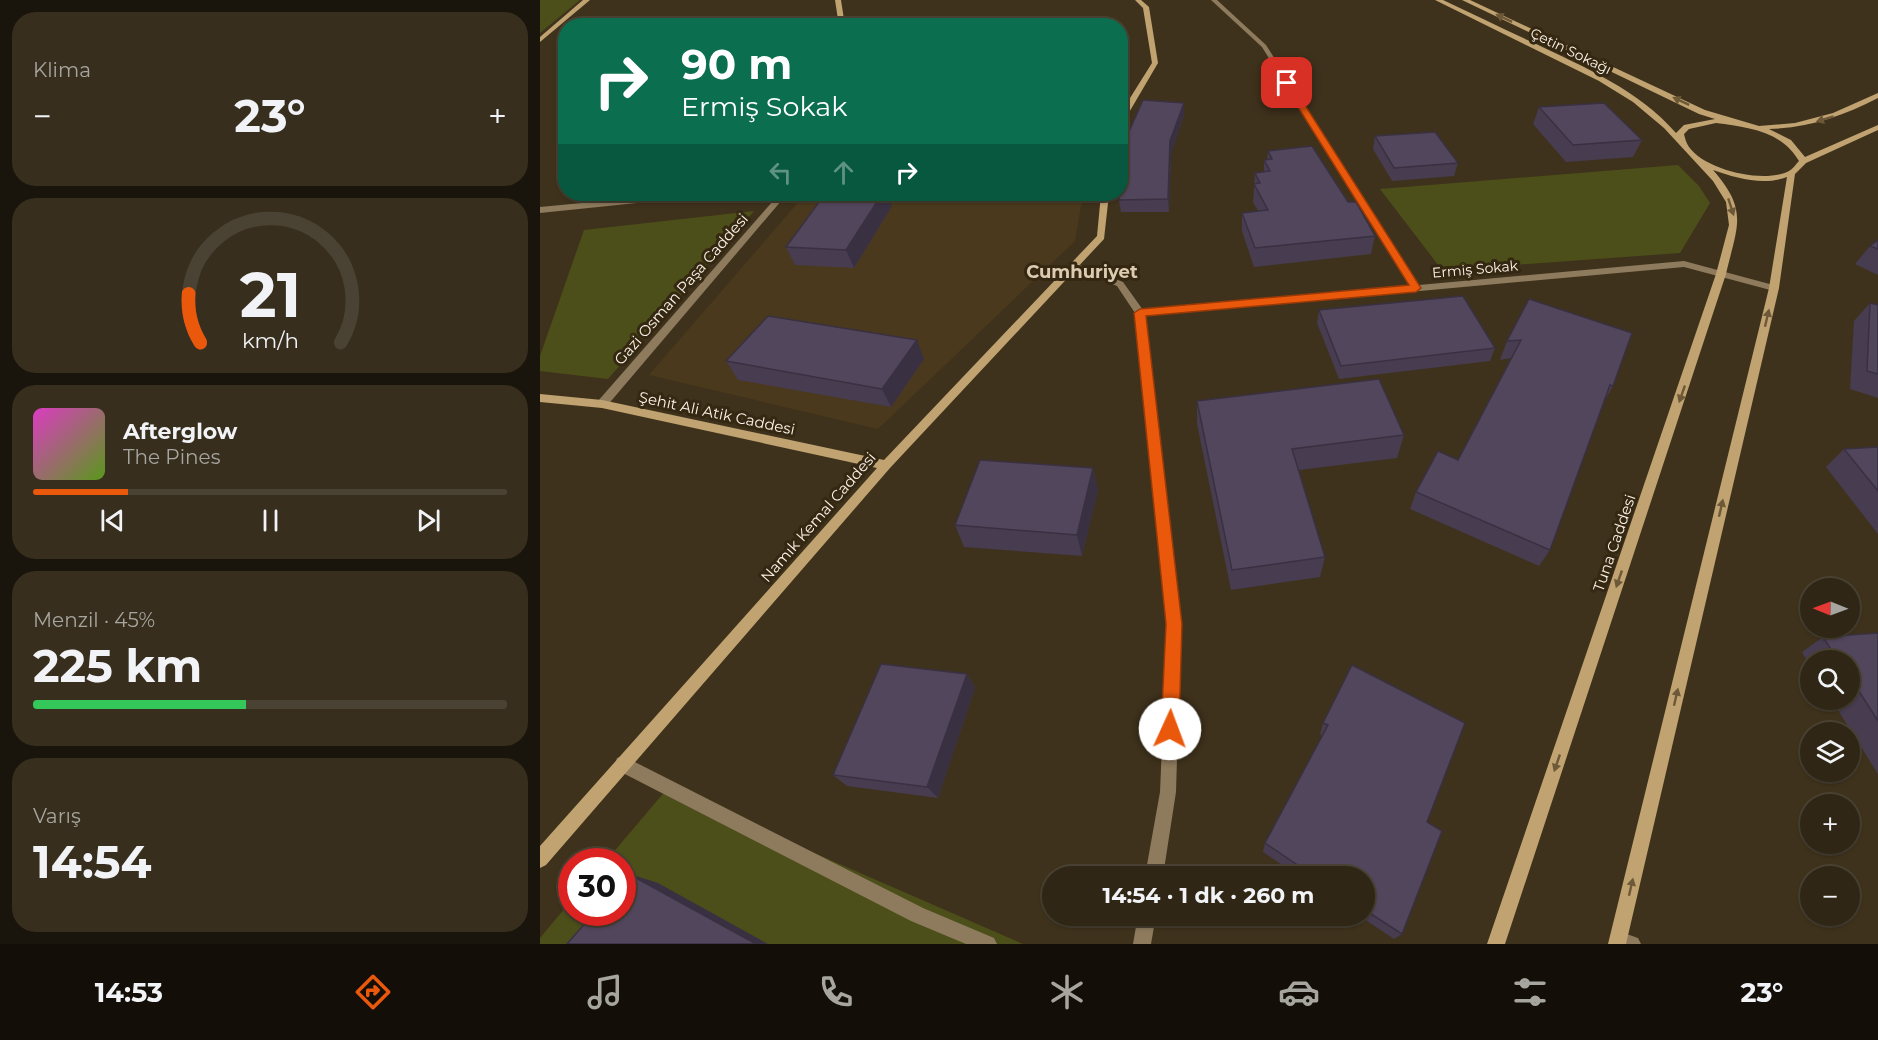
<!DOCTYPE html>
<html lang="tr">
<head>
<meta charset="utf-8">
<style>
  :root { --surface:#2f2615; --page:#372e1e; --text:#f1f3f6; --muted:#a7a5a0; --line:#4a4334; --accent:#ea580c }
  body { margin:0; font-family:Montserrat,sans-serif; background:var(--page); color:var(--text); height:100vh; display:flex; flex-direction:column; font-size:22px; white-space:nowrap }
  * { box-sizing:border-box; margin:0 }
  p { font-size:20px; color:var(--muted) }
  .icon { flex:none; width:33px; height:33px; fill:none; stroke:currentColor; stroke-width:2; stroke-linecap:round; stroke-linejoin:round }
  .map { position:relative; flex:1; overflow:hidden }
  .drawer { display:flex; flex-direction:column; gap:12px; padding:12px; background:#1a150c; width:540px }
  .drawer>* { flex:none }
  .top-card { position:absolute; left:18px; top:18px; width:570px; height:183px; border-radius:24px; box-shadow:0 2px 4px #0004,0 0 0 2px var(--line); background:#0b6e4f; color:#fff; overflow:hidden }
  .needle { width:39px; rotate:271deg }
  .controls { position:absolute; left:1260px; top:578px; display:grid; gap:12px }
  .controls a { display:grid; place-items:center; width:60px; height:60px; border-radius:50%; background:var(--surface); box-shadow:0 2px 4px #0004,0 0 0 2px var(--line); font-size:30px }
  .speed { position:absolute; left:18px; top:848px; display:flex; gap:12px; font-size:30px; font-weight:700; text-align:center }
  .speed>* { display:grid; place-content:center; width:78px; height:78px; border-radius:50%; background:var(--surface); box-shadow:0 2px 4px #0004,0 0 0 2px var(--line); line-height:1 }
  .speed .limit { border:9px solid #d22; background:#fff; color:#111 }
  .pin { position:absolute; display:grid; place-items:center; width:51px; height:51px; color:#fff; margin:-26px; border-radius:12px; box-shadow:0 3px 9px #0006 }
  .me { position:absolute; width:66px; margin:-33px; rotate:2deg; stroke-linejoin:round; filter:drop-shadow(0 0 4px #0008) }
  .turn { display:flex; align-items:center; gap:21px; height:126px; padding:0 24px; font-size:27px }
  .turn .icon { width:78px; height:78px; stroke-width:2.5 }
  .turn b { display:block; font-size:42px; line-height:51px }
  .lanes { display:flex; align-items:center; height:57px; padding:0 24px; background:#0003; justify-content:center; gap:30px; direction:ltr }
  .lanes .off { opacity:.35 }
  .big { font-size:45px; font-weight:700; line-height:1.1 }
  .drawer .card { flex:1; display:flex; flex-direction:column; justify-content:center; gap:9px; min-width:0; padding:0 21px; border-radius:24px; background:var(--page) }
  .drawer .dial { align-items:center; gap:0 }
  .dial svg { height:156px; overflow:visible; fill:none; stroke:var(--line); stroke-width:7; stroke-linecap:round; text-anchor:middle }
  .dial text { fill:var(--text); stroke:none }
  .song { display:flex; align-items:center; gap:18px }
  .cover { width:72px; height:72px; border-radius:9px; background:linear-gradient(135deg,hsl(310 70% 55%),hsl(90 70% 35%)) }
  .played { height:6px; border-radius:3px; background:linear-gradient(90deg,var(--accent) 20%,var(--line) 20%) }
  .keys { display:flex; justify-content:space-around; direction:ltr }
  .heat { display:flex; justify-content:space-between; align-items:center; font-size:33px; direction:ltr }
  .charge { height:9px; border-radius:4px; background:linear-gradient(90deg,#34c759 45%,var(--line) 0) }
  .trip { position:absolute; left:502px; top:866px; width:333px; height:60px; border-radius:30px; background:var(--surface); box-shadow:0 2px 4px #0004,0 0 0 2px var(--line); font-weight:700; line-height:60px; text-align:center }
  .tab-bar { display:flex; height:96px; justify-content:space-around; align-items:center; background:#130f08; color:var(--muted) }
  .tab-bar .icon { width:42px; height:42px }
  .tab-bar .active { color:var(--accent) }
  .tab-bar b { font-size:27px; color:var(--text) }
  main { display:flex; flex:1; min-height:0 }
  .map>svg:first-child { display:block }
</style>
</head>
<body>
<main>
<section class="drawer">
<div class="card"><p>Klima</p>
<div class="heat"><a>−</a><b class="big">23°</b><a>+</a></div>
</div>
<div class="card dial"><svg viewBox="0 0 100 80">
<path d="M14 69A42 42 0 1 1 86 69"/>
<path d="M14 69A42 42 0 0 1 8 44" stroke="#ea580c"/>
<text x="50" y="56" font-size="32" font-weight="700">21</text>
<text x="50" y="72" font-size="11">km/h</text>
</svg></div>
<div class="card">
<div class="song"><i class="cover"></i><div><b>Afterglow</b><p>The Pines</p></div></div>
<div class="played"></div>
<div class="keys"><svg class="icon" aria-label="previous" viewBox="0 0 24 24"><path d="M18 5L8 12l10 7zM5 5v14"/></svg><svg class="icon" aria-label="pause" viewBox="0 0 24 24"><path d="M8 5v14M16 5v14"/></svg><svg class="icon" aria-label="next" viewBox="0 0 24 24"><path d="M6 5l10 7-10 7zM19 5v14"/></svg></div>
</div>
<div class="card"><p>Menzil · 45%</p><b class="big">225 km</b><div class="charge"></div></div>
<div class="card"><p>Varış</p><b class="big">14:54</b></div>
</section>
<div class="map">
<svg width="1338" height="944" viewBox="0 0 1338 944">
  <rect width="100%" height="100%" fill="#3f321c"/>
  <path fill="#4a391c" d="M306,194H543L535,241L338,429L109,375L262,198Z"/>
  <g fill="#4c4f19">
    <path d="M0,0H40L0,33Z"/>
    <path d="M1138,165L1159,186L1170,203L1140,253L902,270L840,189Z"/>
    <path d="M214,211L68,379L0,371V356L44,230Z"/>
    <path d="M127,789L483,944H0V938L31,901L32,912H82V861H66Z"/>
  </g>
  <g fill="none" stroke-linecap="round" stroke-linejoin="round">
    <g fill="#8e7b5d" fill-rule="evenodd">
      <path d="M83,756L383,908L454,938L457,944H426L371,921L77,770L75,764L77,758Z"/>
      <path d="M1078,931L1098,938L1101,944H1071L1069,940L1072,934Z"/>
    </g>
    <g fill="#8e7b5d" fill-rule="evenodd">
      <path d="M671,0H677L726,45L879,285L1144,261L1237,286L1239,288L1234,291L1144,267L605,316L641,624L636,792L623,876H605L620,792L627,624L595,313L577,286L529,266L534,263L537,264L583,282L603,310L870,286L722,47Z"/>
      <path d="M136,194H159L155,197L0,213V207Z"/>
      <path d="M239,194H247L66,407H58L56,404L58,401Z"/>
      <path d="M598,915H616L611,944H593Z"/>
    </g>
    <g fill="#c0a371" fill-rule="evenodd">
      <path d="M43,0H50L0,42V37Z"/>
      <path d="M295,0H301L305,26H299Z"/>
      <path d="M595,0H601L609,7L618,63L584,121L580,123V114L612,63L603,8Z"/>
      <path d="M895,0H903C933,14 963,29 994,43C1044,67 1099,90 1136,133L1144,125L1175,119L1159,114L922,0H930L1165,110L1219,126L1255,123L1293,113L1338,93V98C1303,116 1269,128 1229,129L1251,140L1265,157L1338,125V130L1266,163L1255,174L1239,288L1086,944H1068L1229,288L1247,177C1223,186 1196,178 1173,170C1209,211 1197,226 1186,274L965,944H947L1176,274L1189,225L1186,202L1173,181L1124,128L1093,102L1059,81ZM1176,123C1207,127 1242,131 1259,161C1256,164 1253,169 1249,171C1224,184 1165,170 1149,147C1146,143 1145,138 1144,134L1149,129Z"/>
      <path d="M561,194H569L564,239L350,468L6,865L0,868V846L337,468L62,408L0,402V394L62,400L344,460L557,236Z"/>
    </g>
  </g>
  <g fill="#473c50">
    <path d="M644,103V115L631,154L629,212H581L579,200Z"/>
    <path d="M999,107L1102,140L1093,157L1026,162L993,124Z"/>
    <path d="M835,136L918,163L914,176L852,181L833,149Z"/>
    <path d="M728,151L808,202L835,236L831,254L714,267L702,231V213L718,211L713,202L715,173L724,172V160L727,159Z"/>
    <path d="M352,206L314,268L255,265L246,247Z"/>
    <path d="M1338,240V275L1315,264L1330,246Z"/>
    <path d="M989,299L1073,386L1065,400L1010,550L999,566L870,509L876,492L918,460L971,358L960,360L967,341Z"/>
    <path d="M1330,303L1338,305V398L1310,389L1314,321Z"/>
    <path d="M779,310L955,348L950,361L799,379L777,323Z"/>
    <path d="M384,359L351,407L198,380L186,361Z"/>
    <path d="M657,401L864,435L857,458L759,470L785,557L780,577L691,590L657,424Z"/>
    <path d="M1338,447V534L1286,467L1304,449Z"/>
    <path d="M553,468L558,490L542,556L424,547L415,525Z"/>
    <path d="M1338,633V774L1291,699H1310V660H1270V666L1262,652L1283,637Z"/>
    <path d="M812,665L887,822L862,934L854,939L818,915H825V876H759L723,852L725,843L782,736L780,734L783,723Z"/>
    <path d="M427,674L435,688L398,798L307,786L293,775Z"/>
  </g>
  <g fill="#393141">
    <path d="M644,103V115L631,154L629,212L628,199L630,141Z"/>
    <path d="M342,194H347L352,206L314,268L306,250Z"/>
    <path d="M377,340L384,359L351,407L342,389Z"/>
    <path d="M553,468L558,490L542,556L537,535Z"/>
    <path d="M427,674L435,688L398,798L387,787Z"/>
    <path d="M87,873L118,883L228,944H216Z"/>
  </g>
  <g fill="#52465d" stroke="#393141" stroke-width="1.5">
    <path d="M603,100L644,103L630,141L628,199L579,200L587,136Z"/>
    <path d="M1064,103L1102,140L1033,145L999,107Z"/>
    <path d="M895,132L918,163L854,168L835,136Z"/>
    <path d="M772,146L808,202H816L835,236L715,248L702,213L728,210L714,184L720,183L715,173L730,171L724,160L732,159L728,151Z"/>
    <path d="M285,194H342L306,250L246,247Z"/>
    <path d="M1338,240V249L1330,246Z"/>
    <path d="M923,296L955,348L801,366L779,310Z"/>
    <path d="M989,299L1092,333L1073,386L1070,385L1010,550L876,492L898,451L918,460L981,340L967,341Z"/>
    <path d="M1330,303L1338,305V374L1327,371Z"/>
    <path d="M228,316L377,340L342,389L186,361Z"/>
    <path d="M839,379L864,435L752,449L785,557L692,570L657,401Z"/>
    <path d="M1338,447V491L1304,449Z"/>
    <path d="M440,460L553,468L537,535L415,525Z"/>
    <path d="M1338,633V721L1310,677V660H1298L1283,637Z"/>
    <path d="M341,664L427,674L387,787L293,775Z"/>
    <path d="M812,665L925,723L887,822L902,831L862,934L825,910V876H774L725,843L788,725L783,723Z"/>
    <path d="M87,873L216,944H27L55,912H82V879Z"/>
  </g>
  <defs><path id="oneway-solid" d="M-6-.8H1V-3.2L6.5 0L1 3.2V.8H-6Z" transform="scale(1.5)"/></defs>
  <g fill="#6d5938">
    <use href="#oneway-solid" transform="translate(964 18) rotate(-155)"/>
    <use href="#oneway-solid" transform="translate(1141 101) rotate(-155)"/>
    <use href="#oneway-solid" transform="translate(1285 119) rotate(163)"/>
    <use href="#oneway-solid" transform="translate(1191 207) rotate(72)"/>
    <use href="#oneway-solid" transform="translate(1227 318) rotate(-77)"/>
    <use href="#oneway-solid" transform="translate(1142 394) rotate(109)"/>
    <use href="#oneway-solid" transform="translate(1181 508) rotate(-77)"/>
    <use href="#oneway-solid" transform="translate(1079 579) rotate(109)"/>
    <use href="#oneway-solid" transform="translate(1136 697) rotate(-77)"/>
    <use href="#oneway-solid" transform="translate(1017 763) rotate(109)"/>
    <use href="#oneway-solid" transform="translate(1091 887) rotate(-77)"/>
  </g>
  <path fill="#ea580c" stroke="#983908" stroke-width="1.5" d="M747,81L751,83L881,288L876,292L606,316L642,624L639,729L636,735L630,738L624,735L621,729L626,624L594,313L600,309L869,285L743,83Z"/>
  <g text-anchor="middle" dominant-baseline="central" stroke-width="6" stroke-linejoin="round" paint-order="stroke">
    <g font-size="14" fill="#fcf3e6" stroke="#352812">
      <text transform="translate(1031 51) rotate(26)">Çetin Sokağı</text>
      <text transform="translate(935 269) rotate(-5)">Ermiş Sokak</text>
    </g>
    <g font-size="15" fill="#fcf3e6" stroke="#352812">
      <text transform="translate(141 289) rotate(-49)">Gazi Osman Paşa Caddesi</text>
      <text transform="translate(177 413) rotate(12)">Şehit Ali Atik Caddesi</text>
      <text transform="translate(278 517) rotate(-49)">Namık Kemal Caddesi</text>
      <text transform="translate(1074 543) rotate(-71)">Tuna Caddesi</text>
    </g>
    <g font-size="18" font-weight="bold" fill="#dccbb1" stroke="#352812">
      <text x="542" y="272">Cumhuriyet</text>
    </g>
  </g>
</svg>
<div class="controls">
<a><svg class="needle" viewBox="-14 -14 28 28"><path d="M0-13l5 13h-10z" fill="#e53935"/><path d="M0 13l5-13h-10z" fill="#a7a5a0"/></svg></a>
<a><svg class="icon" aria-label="search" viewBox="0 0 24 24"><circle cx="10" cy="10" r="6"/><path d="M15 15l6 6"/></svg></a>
<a><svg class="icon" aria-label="layers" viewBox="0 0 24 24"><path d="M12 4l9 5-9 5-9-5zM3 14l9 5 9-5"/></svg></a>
<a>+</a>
<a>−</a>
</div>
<div class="speed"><div class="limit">30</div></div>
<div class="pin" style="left:747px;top:83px;background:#d93025"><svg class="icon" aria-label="arrive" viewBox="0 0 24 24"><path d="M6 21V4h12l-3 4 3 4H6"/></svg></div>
<svg class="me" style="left:630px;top:729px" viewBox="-20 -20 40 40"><circle r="19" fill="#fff"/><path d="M0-13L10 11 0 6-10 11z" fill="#ea580c"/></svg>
<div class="trip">14:54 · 1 dk · 260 m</div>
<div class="top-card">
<div class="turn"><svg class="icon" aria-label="right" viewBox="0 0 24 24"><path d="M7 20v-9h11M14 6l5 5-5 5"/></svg><div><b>90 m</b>Ermiş Sokak</div></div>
<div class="lanes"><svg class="icon off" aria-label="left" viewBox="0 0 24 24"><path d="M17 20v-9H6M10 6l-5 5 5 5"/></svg><svg class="icon off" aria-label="ahead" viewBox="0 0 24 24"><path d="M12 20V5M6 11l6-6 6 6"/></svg><svg class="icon" aria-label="right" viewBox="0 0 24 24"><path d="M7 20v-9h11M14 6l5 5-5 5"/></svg></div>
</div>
</div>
</main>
<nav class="tab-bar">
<b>14:53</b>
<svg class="icon active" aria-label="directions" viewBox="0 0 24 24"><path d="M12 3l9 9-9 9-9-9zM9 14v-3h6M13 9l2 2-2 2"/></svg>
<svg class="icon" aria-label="music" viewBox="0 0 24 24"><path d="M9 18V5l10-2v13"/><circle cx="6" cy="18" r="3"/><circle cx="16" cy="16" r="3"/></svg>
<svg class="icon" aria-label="phone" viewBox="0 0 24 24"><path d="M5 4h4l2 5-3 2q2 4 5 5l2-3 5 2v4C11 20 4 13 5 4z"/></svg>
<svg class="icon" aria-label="climate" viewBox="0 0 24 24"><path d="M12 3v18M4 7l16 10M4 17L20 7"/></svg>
<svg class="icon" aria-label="car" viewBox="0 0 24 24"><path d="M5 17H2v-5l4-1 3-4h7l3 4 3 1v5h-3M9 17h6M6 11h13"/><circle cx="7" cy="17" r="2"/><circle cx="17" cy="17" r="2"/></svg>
<svg class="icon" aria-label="filters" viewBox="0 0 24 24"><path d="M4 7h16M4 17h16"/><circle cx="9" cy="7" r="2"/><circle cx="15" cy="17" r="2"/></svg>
<b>23°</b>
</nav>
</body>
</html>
